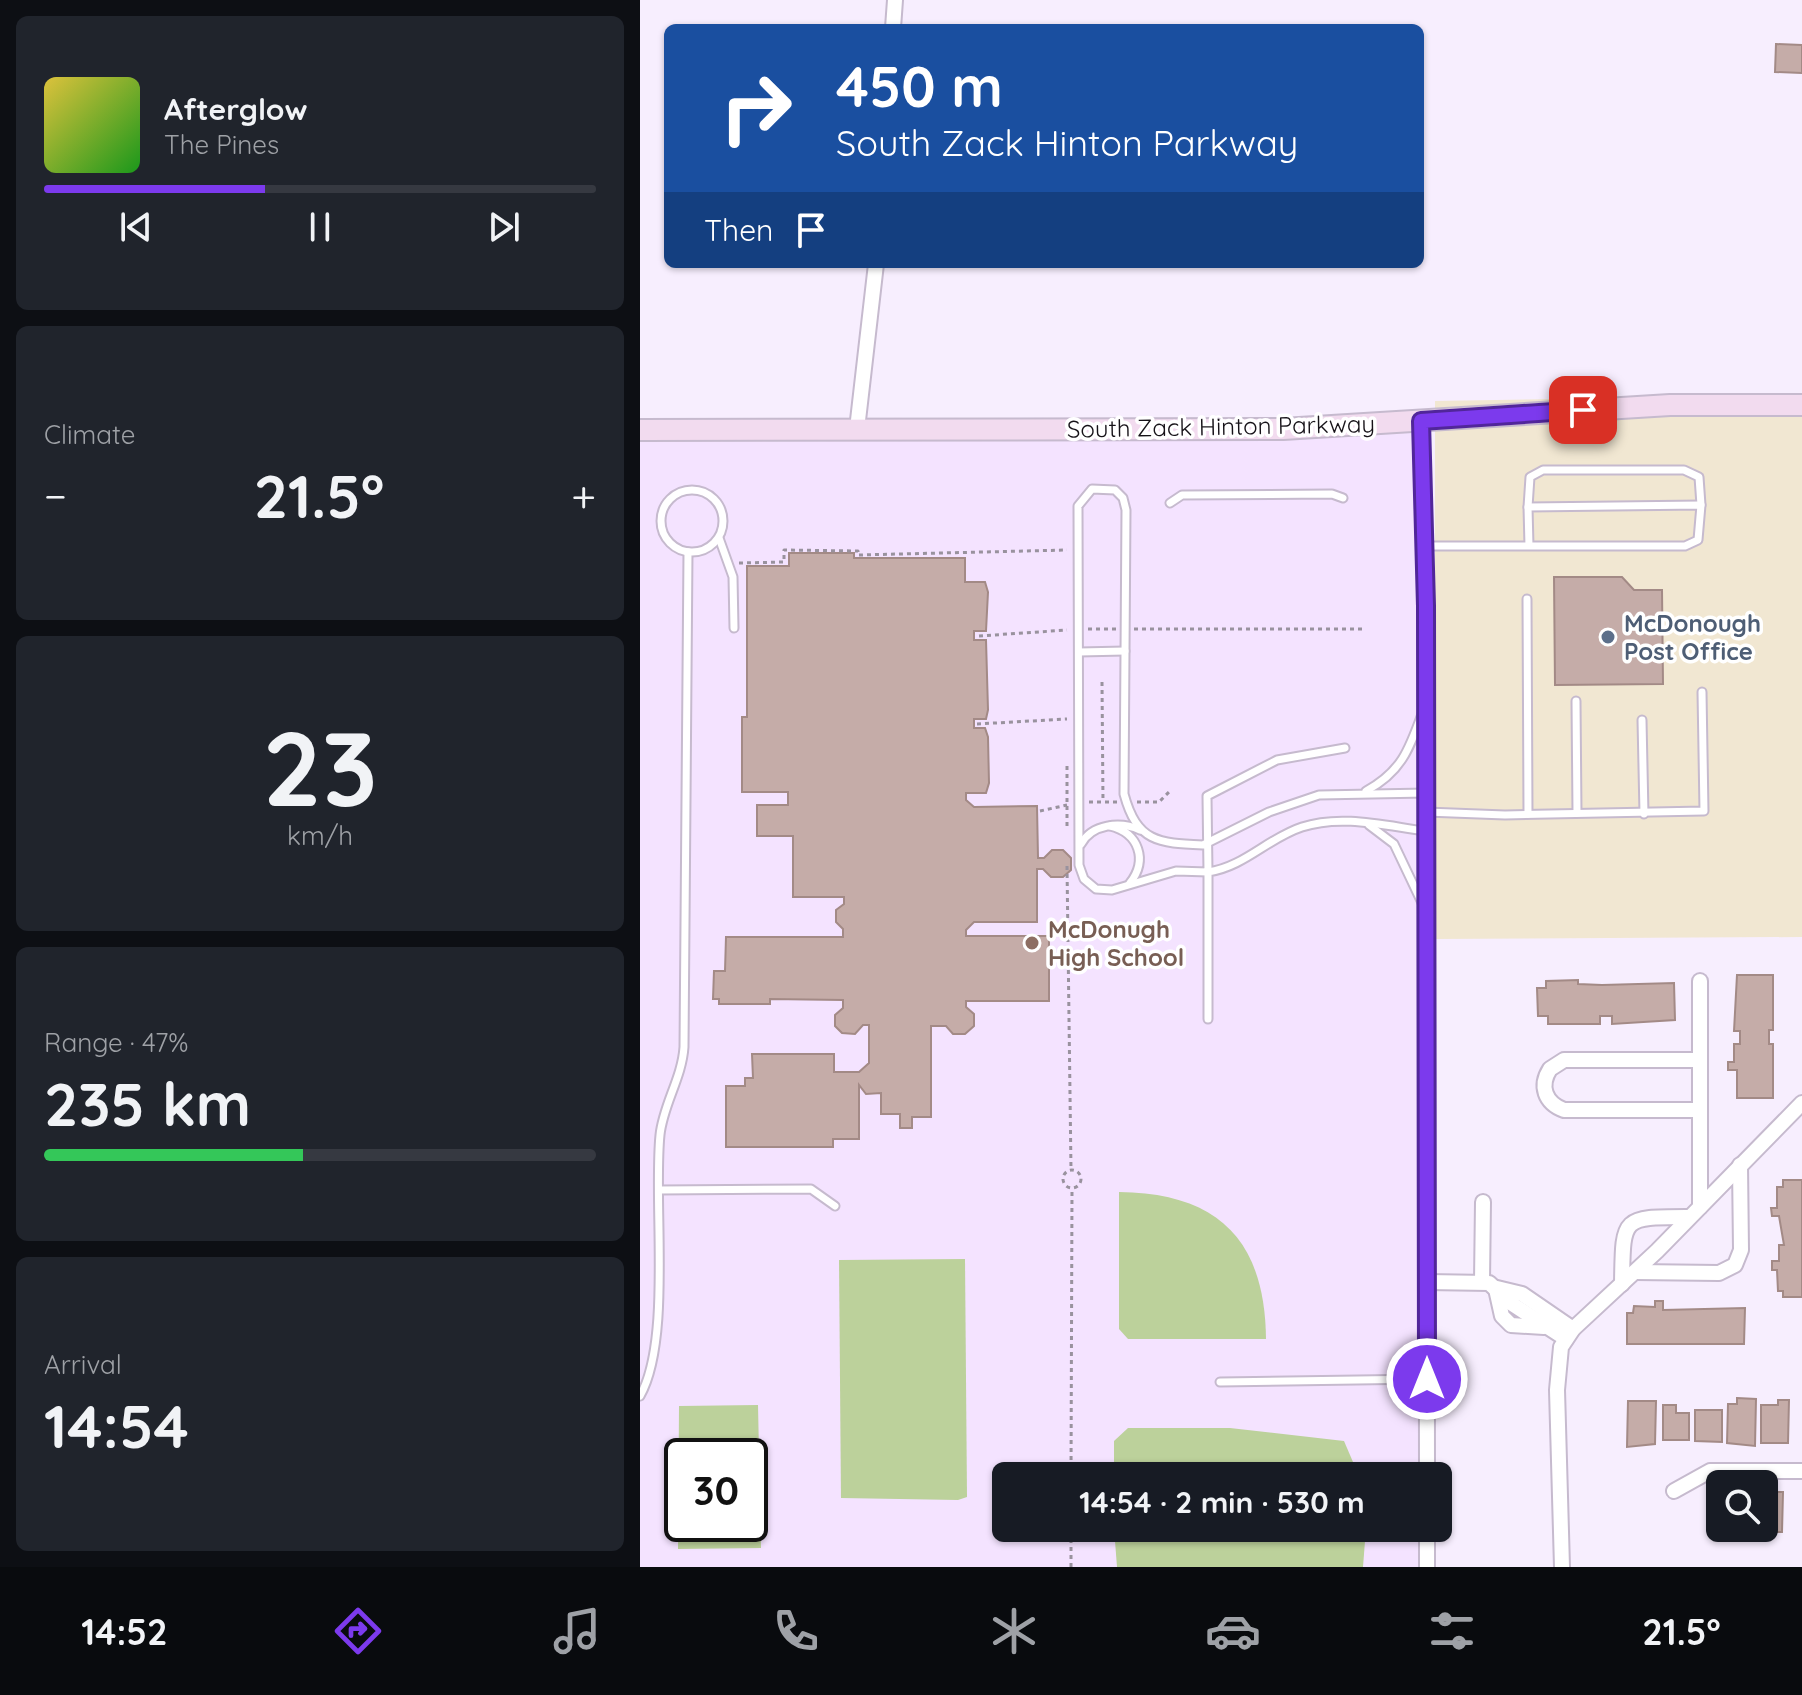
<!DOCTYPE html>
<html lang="en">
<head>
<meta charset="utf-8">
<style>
  :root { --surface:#171b24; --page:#20242c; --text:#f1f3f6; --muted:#9ea1a6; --line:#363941; --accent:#7c3aed }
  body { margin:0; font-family:Quicksand,sans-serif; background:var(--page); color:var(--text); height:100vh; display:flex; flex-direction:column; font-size:30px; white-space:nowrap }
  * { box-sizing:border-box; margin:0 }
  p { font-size:26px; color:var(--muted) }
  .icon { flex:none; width:44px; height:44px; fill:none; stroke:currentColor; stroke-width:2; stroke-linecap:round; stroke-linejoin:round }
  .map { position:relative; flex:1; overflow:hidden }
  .drawer { display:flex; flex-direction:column; gap:16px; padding:16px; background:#0d0f14; width:640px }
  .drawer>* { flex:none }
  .top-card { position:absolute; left:24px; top:24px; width:760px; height:244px; border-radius:12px; box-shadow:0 2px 6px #0004; background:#1a4fa0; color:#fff; overflow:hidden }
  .fabs { position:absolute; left:1066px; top:1470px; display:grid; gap:16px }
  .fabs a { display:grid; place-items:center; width:72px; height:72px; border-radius:12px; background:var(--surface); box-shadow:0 2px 6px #0004; font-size:40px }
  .speed { position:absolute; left:24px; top:1438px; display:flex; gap:16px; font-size:40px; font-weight:700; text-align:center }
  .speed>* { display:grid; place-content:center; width:104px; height:104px; border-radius:50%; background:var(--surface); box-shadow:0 2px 6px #0004; line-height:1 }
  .speed .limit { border:4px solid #111; border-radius:12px; background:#fff; color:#111 }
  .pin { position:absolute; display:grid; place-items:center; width:68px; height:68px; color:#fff; margin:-34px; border-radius:16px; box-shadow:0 4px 12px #0006 }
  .me { position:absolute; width:88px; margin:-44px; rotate:0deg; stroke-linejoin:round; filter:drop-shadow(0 0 6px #0008) }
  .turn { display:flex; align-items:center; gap:28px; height:168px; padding:0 40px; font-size:36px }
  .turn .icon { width:104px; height:104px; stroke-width:2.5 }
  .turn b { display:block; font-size:56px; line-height:68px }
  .then { display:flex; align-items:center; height:76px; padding:0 40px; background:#0003; gap:16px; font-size:30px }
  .big { font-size:60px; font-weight:700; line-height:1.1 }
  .drawer .widget { flex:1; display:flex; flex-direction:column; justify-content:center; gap:12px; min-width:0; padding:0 28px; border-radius:12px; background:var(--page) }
  .drawer .dial { align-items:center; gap:0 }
  .dial b { font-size:104px; line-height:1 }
  .song { display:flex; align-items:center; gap:24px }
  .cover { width:96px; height:96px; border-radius:12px; background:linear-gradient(135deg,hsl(50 70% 55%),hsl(120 70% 35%)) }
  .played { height:8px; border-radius:4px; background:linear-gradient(90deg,var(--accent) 40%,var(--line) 40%) }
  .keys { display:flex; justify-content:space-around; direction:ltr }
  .heat { display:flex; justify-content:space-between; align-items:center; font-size:44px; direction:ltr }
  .charge { height:12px; border-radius:6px; background:linear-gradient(90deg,#34c759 47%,var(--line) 0) }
  .trip { position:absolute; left:352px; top:1462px; width:460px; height:80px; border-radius:12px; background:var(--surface); box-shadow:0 2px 6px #0004; font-weight:700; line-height:80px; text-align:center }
  .tab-bar { display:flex; height:128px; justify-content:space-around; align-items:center; background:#090b0e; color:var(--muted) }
  .tab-bar .icon { width:56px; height:56px }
  .tab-bar .on { color:var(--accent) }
  .tab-bar b { font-size:36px; color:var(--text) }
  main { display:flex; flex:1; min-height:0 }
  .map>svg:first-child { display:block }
</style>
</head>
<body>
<main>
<section class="drawer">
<div class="widget">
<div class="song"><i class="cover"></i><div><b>Afterglow</b><p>The Pines</p></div></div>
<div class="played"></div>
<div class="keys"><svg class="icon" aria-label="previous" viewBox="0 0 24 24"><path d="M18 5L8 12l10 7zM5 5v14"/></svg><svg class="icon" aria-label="pause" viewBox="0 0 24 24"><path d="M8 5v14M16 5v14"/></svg><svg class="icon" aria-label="next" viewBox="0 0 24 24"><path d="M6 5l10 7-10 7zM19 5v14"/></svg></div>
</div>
<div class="widget"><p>Climate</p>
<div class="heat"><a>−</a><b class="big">21.5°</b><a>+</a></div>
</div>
<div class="widget dial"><b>23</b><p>km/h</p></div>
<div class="widget"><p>Range · 47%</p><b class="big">235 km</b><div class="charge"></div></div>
<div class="widget"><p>Arrival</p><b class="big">14:54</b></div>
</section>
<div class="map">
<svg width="1162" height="1567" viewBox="0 0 1162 1567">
  <rect width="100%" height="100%" fill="#f7eefe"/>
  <path fill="#f1e7d2" d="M1162,395V937L795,939V401Z"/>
  <path fill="#f4e3ff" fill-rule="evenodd" d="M781,421L786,1476H366V1528H786V1567H0V430ZM42,1456H110V1524H42Z"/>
  <g fill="#bcd19b" fill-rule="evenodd">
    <path d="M479,1192C578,1193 625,1240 626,1339H488L479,1329Z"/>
    <path d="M325,1259L327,1497L318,1500L201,1498L199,1260Z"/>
    <path d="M118,1405L121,1548L38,1549L39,1406ZM42,1456H110V1524H42Z"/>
    <path d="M488,1428H590L704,1441L719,1476H474V1441Z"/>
    <path d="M474,1528H726L723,1567H477Z"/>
  </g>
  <g fill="#c5aca8" stroke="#a38a86" stroke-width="2">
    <path d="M1136,44L1162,45V73L1135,72Z"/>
    <path d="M149,553H214V558H325V582H345L348,592L346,631H334V640H346L348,710L346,719H334V728H345L348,737L349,783L346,793H326V800L334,807L397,806L398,858H404L412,850H423L431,858V870L423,877H411L403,869H397V922H334L326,930V936H409V1001H326V1007L334,1014V1026L325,1034H313L306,1026H291V1117H272V1128H260V1114H241V1093L226,1094L219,1085V1139H193V1147H86V1086H105V1078H113L112,1054H194V1072H219L229,1063V1025H223L215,1034L202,1033L195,1026V1015L203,1008V1000L130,999V1004H79V999H73L74,971H85L86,937H203V929L196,922V910L204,904V897H153V836H117V805H148V792H102V717H107V566H149Z"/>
    <path d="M914,577H982L994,590H1022L1023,684L915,685Z"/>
    <path d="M1097,975H1133V1030H1129V1044H1133V1098H1097V1070H1088V1062H1094V1044H1100V1031H1094Z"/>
    <path d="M938,980V984L962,985L1034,983L1035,1020L972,1024V1016H960V1024H908V1016H898L897,988H906V981Z"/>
    <path d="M1143,1180H1162V1297H1143V1291H1138L1137,1270H1132V1261H1139V1245H1144L1139,1216H1132L1131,1208H1137V1187H1143Z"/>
    <path d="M1015,1301H1023V1310L1105,1308L1104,1344H987V1313H993L994,1306L1015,1307Z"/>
    <path d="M1097,1398L1116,1399L1115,1446L1087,1443L1088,1404H1097Z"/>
    <path d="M1138,1400H1149L1148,1443H1121V1405H1138Z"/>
    <path d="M988,1401H1016L1015,1444L987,1447Z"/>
    <path d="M1023,1405H1036V1413H1049V1440H1023Z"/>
    <path d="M1055,1410H1082V1442L1055,1441Z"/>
    <path d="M1124,1492H1143L1142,1532H1114V1528H1124Z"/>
    <path d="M1082,1528H1109V1538L1082,1533Z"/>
  </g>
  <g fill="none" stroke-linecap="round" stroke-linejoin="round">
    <defs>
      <g id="lane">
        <circle cx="52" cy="521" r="31"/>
        <path d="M530,503L542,495L692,494L703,498"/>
        <path d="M888,507L890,477L903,470H1044L1059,477L1061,505"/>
        <path d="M79,538L93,577L94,628"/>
        <path d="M785,546H1045L1058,540L1061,505L888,507L889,546"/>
        <path d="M887,599L888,814"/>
        <path d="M439,652L485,651"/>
        <path d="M936,701L937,813"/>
        <path d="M1002,720L1004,814"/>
        <path d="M705,748L637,760L567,796L568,872L536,871L472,890L456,889L444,879L439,865L438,506L452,489L475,490L483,498L486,510L484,794C497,842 518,843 563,845L629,812L679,795L786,793"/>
        <path d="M726,791C761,772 769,750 782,714"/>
        <path d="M786,812L865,815L1064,811L1062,692"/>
        <path d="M729,825L754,844L783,905"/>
        <path d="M470,826C499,833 508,860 490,883"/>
        <path d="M441,844C452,824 480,821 500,830"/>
        <path d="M568,1019V872C604,867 628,838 662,827C701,814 746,826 785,831"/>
        <path d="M19,1190L171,1189L195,1206"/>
        <path d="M580,1382L787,1379"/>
        <path d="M0,1396C32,1340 13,1203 20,1135C23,1105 42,1078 44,1047L48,552"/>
      </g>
      <g id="street">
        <path d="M253,28L255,0"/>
        <path d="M781,421L786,606L787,1476"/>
        <path d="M217,429L236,264"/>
        <path d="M1060,1060H924L910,1069C899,1086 905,1103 924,1110H1060"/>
        <path d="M1060,1207V981"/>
        <path d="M996,1272L1079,1273L1095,1265L1101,1250L1100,1165"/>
        <path d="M842,1281L843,1202"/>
        <path d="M787,1282L849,1283L872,1304L926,1339"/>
        <path d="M982,1284C983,1216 981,1217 1049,1217"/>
        <path d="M857,1288L882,1294L933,1329"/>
        <path d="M856,1289L862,1316L871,1325L904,1327"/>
        <path d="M1034,1491L1070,1471H1162"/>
        <path d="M787,1528V1567"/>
        <path d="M922,1567L917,1390L921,1347L933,1329L1017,1251L1162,1103"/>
      </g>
      <path id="secondary" d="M0,430L643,429L1030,405H1162"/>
    </defs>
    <use href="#lane" stroke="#c6bace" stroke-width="11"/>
    <use href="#street" stroke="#c6bace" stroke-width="18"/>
    <use href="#secondary" stroke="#c6bace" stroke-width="24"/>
    <g stroke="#99929e" stroke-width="3" stroke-dasharray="4 4" stroke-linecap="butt">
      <path d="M99,563L144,562V550L218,551V555L427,550"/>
      <path d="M448,629H476"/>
      <path d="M494,629H724"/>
      <path d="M339,636L427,630"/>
      <path d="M462,682L463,802"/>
      <path d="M337,724L427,719"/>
      <path d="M427,766V830"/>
      <path d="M449,802H477"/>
      <path d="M497,802H519L531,790"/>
      <path d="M400,811L427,805"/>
      <path d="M427,866L431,1170"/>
      <circle cx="432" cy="1179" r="9"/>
      <path d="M431,1476L432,1189"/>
      <path d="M431,1567V1528"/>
    </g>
    <use href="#lane" stroke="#fff" stroke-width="7"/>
    <use href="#street" stroke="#fff" stroke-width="14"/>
    <use href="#secondary" stroke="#f2dbef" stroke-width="20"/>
  </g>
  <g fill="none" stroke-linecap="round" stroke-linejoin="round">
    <defs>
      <path id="route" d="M787,1379L786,606L781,421L943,410"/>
    </defs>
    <use href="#route" stroke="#51269a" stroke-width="20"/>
    <use href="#route" stroke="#7c3aed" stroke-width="14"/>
  </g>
  <circle fill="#5c6f8a" stroke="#fff" stroke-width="3" cx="968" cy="637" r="8"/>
  <circle fill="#8d6e63" stroke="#fff" stroke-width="3" cx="392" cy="943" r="8"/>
  <g text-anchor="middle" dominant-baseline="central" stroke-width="7" stroke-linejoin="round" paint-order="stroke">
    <g font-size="24" fill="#161218" stroke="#fff">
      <text transform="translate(581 426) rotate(-1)">South Zack Hinton Parkway</text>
    </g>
    <g font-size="24" font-weight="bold" fill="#4e5e75" stroke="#fff" text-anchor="start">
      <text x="984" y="623">McDonough<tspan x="984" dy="28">Post Office</tspan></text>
    </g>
    <g font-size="24" font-weight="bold" fill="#785e54" stroke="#fff" text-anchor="start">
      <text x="408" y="929">McDonugh<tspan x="408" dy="28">High School</tspan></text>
    </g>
  </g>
</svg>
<div class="fabs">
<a><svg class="icon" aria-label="search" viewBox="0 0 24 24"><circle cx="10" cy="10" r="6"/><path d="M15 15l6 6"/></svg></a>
</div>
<div class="speed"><div class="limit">30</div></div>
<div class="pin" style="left:943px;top:410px;background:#d93025"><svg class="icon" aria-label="arrive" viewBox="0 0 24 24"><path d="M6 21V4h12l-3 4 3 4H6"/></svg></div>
<svg class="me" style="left:787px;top:1379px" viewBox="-20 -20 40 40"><circle r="17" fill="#7c3aed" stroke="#fff" stroke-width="3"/><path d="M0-11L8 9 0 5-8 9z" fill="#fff"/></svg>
<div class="trip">14:54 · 2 min · 530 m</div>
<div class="top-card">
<div class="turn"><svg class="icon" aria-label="right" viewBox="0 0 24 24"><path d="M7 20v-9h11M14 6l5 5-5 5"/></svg><div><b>450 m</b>South Zack Hinton Parkway</div></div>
<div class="then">Then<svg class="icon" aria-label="arrive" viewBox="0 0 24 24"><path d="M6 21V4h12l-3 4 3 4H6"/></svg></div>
</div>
</div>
</main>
<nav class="tab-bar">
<b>14:52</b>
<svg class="icon on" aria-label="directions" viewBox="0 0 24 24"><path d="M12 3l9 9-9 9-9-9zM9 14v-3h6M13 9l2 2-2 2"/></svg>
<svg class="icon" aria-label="music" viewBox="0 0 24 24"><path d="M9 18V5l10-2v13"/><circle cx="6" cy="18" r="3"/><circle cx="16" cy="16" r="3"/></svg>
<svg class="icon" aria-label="phone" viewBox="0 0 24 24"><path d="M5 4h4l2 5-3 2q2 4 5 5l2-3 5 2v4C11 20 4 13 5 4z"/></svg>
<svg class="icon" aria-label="climate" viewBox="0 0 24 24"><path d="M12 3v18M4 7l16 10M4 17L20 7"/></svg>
<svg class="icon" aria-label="car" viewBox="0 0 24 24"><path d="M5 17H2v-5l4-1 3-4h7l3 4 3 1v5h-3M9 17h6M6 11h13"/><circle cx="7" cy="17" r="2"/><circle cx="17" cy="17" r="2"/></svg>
<svg class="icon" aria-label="filters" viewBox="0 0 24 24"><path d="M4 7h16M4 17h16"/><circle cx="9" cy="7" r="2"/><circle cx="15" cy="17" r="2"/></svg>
<b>21.5°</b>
</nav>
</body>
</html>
